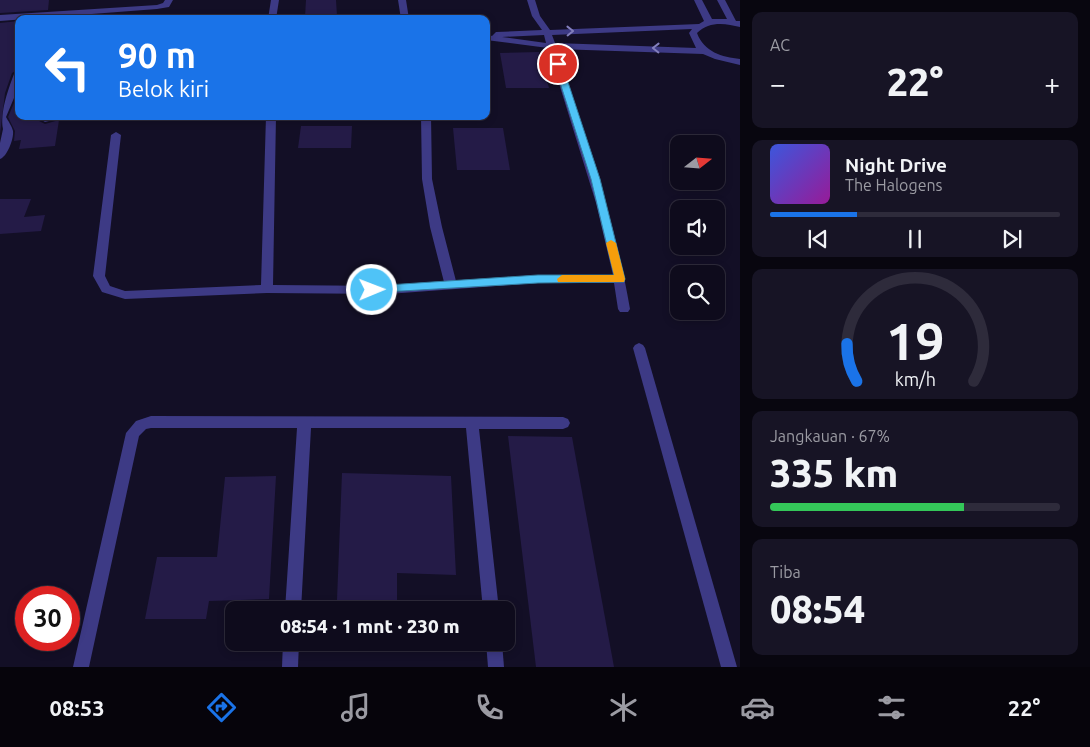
<!DOCTYPE html>
<html lang="id">
<head>
<meta charset="utf-8">
<style>
  :root { --surface:#0e0b1c; --page:#171425; --text:#f1f3f6; --muted:#9b9ba3; --line:#2e2b3b; --accent:#1a73e8 }
  body { margin:0; font-family:Ubuntu,sans-serif; background:var(--page); color:var(--text); height:100vh; display:flex; flex-direction:column; font-size:19px; white-space:nowrap }
  * { box-sizing:border-box; margin:0 }
  p { font-size:16px; color:var(--muted) }
  .icon { flex:none; width:28px; height:28px; fill:none; stroke:currentColor; stroke-width:2; stroke-linecap:round; stroke-linejoin:round }
  .map { position:relative; flex:1; overflow:hidden }
  .sheet { display:flex; flex-direction:column; gap:12px; padding:12px; background:#08060f; width:350px }
  .sheet>* { flex:none }
  .top-card { position:absolute; left:15px; top:15px; width:475px; height:105px; border-radius:10px; box-shadow:0 2px 8px #0003,0 0 0 1px var(--line); background:#1a73e8; color:#fff; overflow:hidden }
  .needle { width:32px; rotate:73deg }
  .controls { position:absolute; left:670px; top:135px; display:grid; gap:10px }
  .controls a { display:grid; place-items:center; width:55px; height:55px; border-radius:10px; background:var(--surface); box-shadow:0 2px 8px #0003,0 0 0 1px var(--line); font-size:25px }
  .speed { position:absolute; left:15px; top:586px; display:flex; gap:10px; font-size:25px; font-weight:700; text-align:center }
  .speed>* { display:grid; place-content:center; width:65px; height:65px; border-radius:50%; background:var(--surface); box-shadow:0 2px 8px #0003,0 0 0 1px var(--line); line-height:1 }
  .speed .limit { border:8px solid #d22; background:#fff; color:#111 }
  .pin { position:absolute; display:grid; place-items:center; width:42px; height:42px; color:#fff; margin:-21px; border:2px solid #fff; border-radius:50%; box-shadow:0 1px 5px #0007 }
  .me { position:absolute; width:55px; margin:-28px; rotate:89deg; stroke-linejoin:round; filter:drop-shadow(0 0 4px #0008) }
  .turn { display:flex; align-items:center; gap:18px; height:105px; padding:0 20px; font-size:22px }
  .turn .icon { width:65px; height:65px; stroke-width:2.5 }
  .turn b { display:block; font-size:35px; line-height:42px }
  .big { font-size:38px; font-weight:800; line-height:1.1 }
  .sheet .widget { flex:1; display:flex; flex-direction:column; justify-content:center; gap:8px; min-width:0; padding:0 18px; border-radius:10px; background:var(--page) }
  .sheet .dial { align-items:center; gap:0 }
  .dial svg { height:130px; overflow:visible; fill:none; stroke:var(--line); stroke-width:7; stroke-linecap:round; text-anchor:middle }
  .dial text { fill:var(--text); stroke:none }
  .song { display:flex; align-items:center; gap:15px }
  .cover { width:60px; height:60px; border-radius:8px; background:linear-gradient(135deg,hsl(230 70% 55%),hsl(300 70% 35%)) }
  .played { height:5px; border-radius:2px; background:linear-gradient(90deg,var(--accent) 30%,var(--line) 30%) }
  .keys { display:flex; justify-content:space-around; direction:ltr }
  .heat { display:flex; justify-content:space-between; align-items:center; font-size:28px; direction:ltr }
  .charge { height:8px; border-radius:4px; background:linear-gradient(90deg,#34c759 67%,var(--line) 0) }
  .trip { position:absolute; left:225px; top:601px; width:290px; height:50px; border-radius:10px; background:var(--surface); box-shadow:0 2px 8px #0003,0 0 0 1px var(--line); font-weight:800; line-height:50px; text-align:center }
  .tab-bar { display:flex; height:80px; justify-content:space-around; align-items:center; background:#06040b; color:var(--muted) }
  .tab-bar .icon { width:35px; height:35px }
  .tab-bar .current { color:var(--accent) }
  .tab-bar b { font-size:22px; color:var(--text) }
  main { display:flex; flex:1; min-height:0 }
  .map>svg:first-child { display:block }
</style>
</head>
<body>
<main>
<div class="map">
<svg width="740" height="667" viewBox="0 0 740 667">
  <rect width="100%" height="100%" fill="#130f26"/>
  <g fill="#241b47">
    <path d="M0,0H49L48,10L0,13Z"/>
    <path d="M306,0H336L337,16L305,17Z"/>
    <path d="M19,21V69L12,73L5,93L0,134V23Z"/>
    <path d="M539,52L549,88H506L500,53Z"/>
    <path d="M19,91V116H41L39,121L45,124L59,120L55,146L19,149L21,140L14,141L15,131L8,117Z"/>
    <path d="M301,126H352L351,148H298Z"/>
    <path d="M453,128H503L510,170H457Z"/>
    <path d="M0,199H31L24,217L45,215L41,231L0,234Z"/>
    <path d="M508,436L572,437L614,667H536Z"/>
    <path d="M342,473L451,476L456,575L397,573V602L337,600Z"/>
    <path d="M276,476L269,599L209,601L206,619H145L157,557H217L225,477Z"/>
  </g>
  <g fill="none" stroke-linecap="round" stroke-linejoin="round">
    <g fill="#3d3a85" fill-rule="evenodd">
      <path d="M165,0H173L169,7L157,9L0,21V15L157,5L163,3Z"/>
      <path d="M271,0H279L276,19H268Z"/>
      <path d="M398,0H406L409,19H401Z"/>
      <path d="M527,0H535L540,16L550,30L699,24L704,21L694,0H702L712,19H727L717,0H725L736,21H740V27C725,23 709,21 697,33C704,52 722,57 740,59V65L715,59L703,54L557,49C585,135 615,220 630,309L628,312H620L618,309L614,283H537L388,294L267,293L125,299L102,292L93,276L111,135L116,132L121,135L105,276L110,286L125,291L261,285L266,116H276L273,285L388,286L444,282L430,227L422,179L421,116H431L432,179L442,227L456,281L537,275H613L596,203L548,48L486,40V34L492,36L496,32L542,30L532,16ZM692,29L689,33L696,48L555,43L552,35ZM544,35L546,43L502,37Z"/>
      <path d="M19,71V86L6,117C8,121 12,126 13,131C14,139 7,157 0,159V143L3,129C0,112 8,90 14,74Z"/>
      <path d="M44,116H69L45,122L40,119Z"/>
      <path d="M639,343L643,345L645,348L737,667H721L633,348L635,345Z"/>
      <path d="M151,416L563,417L568,419L570,423L568,427L563,429H479L499,610H483L466,428H311L301,610H285L297,428H151L146,429L139,436L89,667H73L126,433L136,421Z"/>
      <path d="M283,642H299L298,667H282Z"/>
      <path d="M486,642H502L504,667H488Z"/>
    </g>
  </g>
  <defs><path id="oneway-chevron" d="M-2-3.5L2.5 0L-2 3.5" fill="none" stroke-width="1.6" stroke-linecap="round" stroke-linejoin="round" transform="scale(1.25)"/></defs>
  <g stroke="#837fbc">
    <use href="#oneway-chevron" transform="translate(570 31) rotate(-1)"/>
    <use href="#oneway-chevron" transform="translate(656 48) rotate(-179)"/>
  </g>
  <path fill="#4fc3f7" stroke="#337fa1" d="M558,61L562,64L600,179L625,279L624,282L538,283L368,293L366,290L372,286L538,275H614L591,179L554,64Z"/>
  <path fill="#f59e0b" d="M611,240L616,243L625,279L624,282H558L557,279L562,275H614L606,243Z"/>
</svg>
<div class="controls">
<a><svg class="needle" viewBox="-14 -14 28 28"><path d="M0-13l5 13h-10z" fill="#e53935"/><path d="M0 13l5-13h-10z" fill="#9b9ba3"/></svg></a>
<a><svg class="icon" aria-label="sound" viewBox="0 0 24 24"><path d="M4 9h4l5-4v14l-5-4H4zM17 9q2 3 0 6"/></svg></a>
<a><svg class="icon" aria-label="search" viewBox="0 0 24 24"><circle cx="10" cy="10" r="6"/><path d="M15 15l6 6"/></svg></a>
</div>
<div class="speed"><div class="limit">30</div></div>
<div class="pin" style="left:558px;top:64px;background:#d93025"><svg class="icon" aria-label="arrive" viewBox="0 0 24 24"><path d="M6 21V4h12l-3 4 3 4H6"/></svg></div>
<svg class="me" style="left:372px;top:290px" viewBox="-20 -20 40 40"><circle r="17" fill="#4fc3f7" stroke="#fff" stroke-width="3"/><path d="M0-11L8 9 0 5-8 9z" fill="#fff"/></svg>
<div class="trip">08:54 · 1 mnt · 230 m</div>
<div class="top-card">
<div class="turn"><svg class="icon" aria-label="left" viewBox="0 0 24 24"><path d="M17 20v-9H6M10 6l-5 5 5 5"/></svg><div><b>90 m</b>Belok kiri</div></div>
</div>
</div>
<section class="sheet">
<div class="widget"><p>AC</p>
<div class="heat"><a>−</a><b class="big">22°</b><a>+</a></div>
</div>
<div class="widget">
<div class="song"><i class="cover"></i><div><b>Night Drive</b><p>The Halogens</p></div></div>
<div class="played"></div>
<div class="keys"><svg class="icon" aria-label="previous" viewBox="0 0 24 24"><path d="M18 5L8 12l10 7zM5 5v14"/></svg><svg class="icon" aria-label="pause" viewBox="0 0 24 24"><path d="M8 5v14M16 5v14"/></svg><svg class="icon" aria-label="next" viewBox="0 0 24 24"><path d="M6 5l10 7-10 7zM19 5v14"/></svg></div>
</div>
<div class="widget dial"><svg viewBox="0 0 100 80">
<path d="M14 69A42 42 0 1 1 86 69"/>
<path d="M14 69A42 42 0 0 1 8 46" stroke="#1a73e8"/>
<text x="50" y="56" font-size="32" font-weight="700">19</text>
<text x="50" y="72" font-size="11">km/h</text>
</svg></div>
<div class="widget"><p>Jangkauan · 67%</p><b class="big">335 km</b><div class="charge"></div></div>
<div class="widget"><p>Tiba</p><b class="big">08:54</b></div>
</section>
</main>
<nav class="tab-bar">
<b>08:53</b>
<svg class="icon current" aria-label="directions" viewBox="0 0 24 24"><path d="M12 3l9 9-9 9-9-9zM9 14v-3h6M13 9l2 2-2 2"/></svg>
<svg class="icon" aria-label="music" viewBox="0 0 24 24"><path d="M9 18V5l10-2v13"/><circle cx="6" cy="18" r="3"/><circle cx="16" cy="16" r="3"/></svg>
<svg class="icon" aria-label="phone" viewBox="0 0 24 24"><path d="M5 4h4l2 5-3 2q2 4 5 5l2-3 5 2v4C11 20 4 13 5 4z"/></svg>
<svg class="icon" aria-label="climate" viewBox="0 0 24 24"><path d="M12 3v18M4 7l16 10M4 17L20 7"/></svg>
<svg class="icon" aria-label="car" viewBox="0 0 24 24"><path d="M5 17H2v-5l4-1 3-4h7l3 4 3 1v5h-3M9 17h6M6 11h13"/><circle cx="7" cy="17" r="2"/><circle cx="17" cy="17" r="2"/></svg>
<svg class="icon" aria-label="filters" viewBox="0 0 24 24"><path d="M4 7h16M4 17h16"/><circle cx="9" cy="7" r="2"/><circle cx="15" cy="17" r="2"/></svg>
<b>22°</b>
</nav>
</body>
</html>
